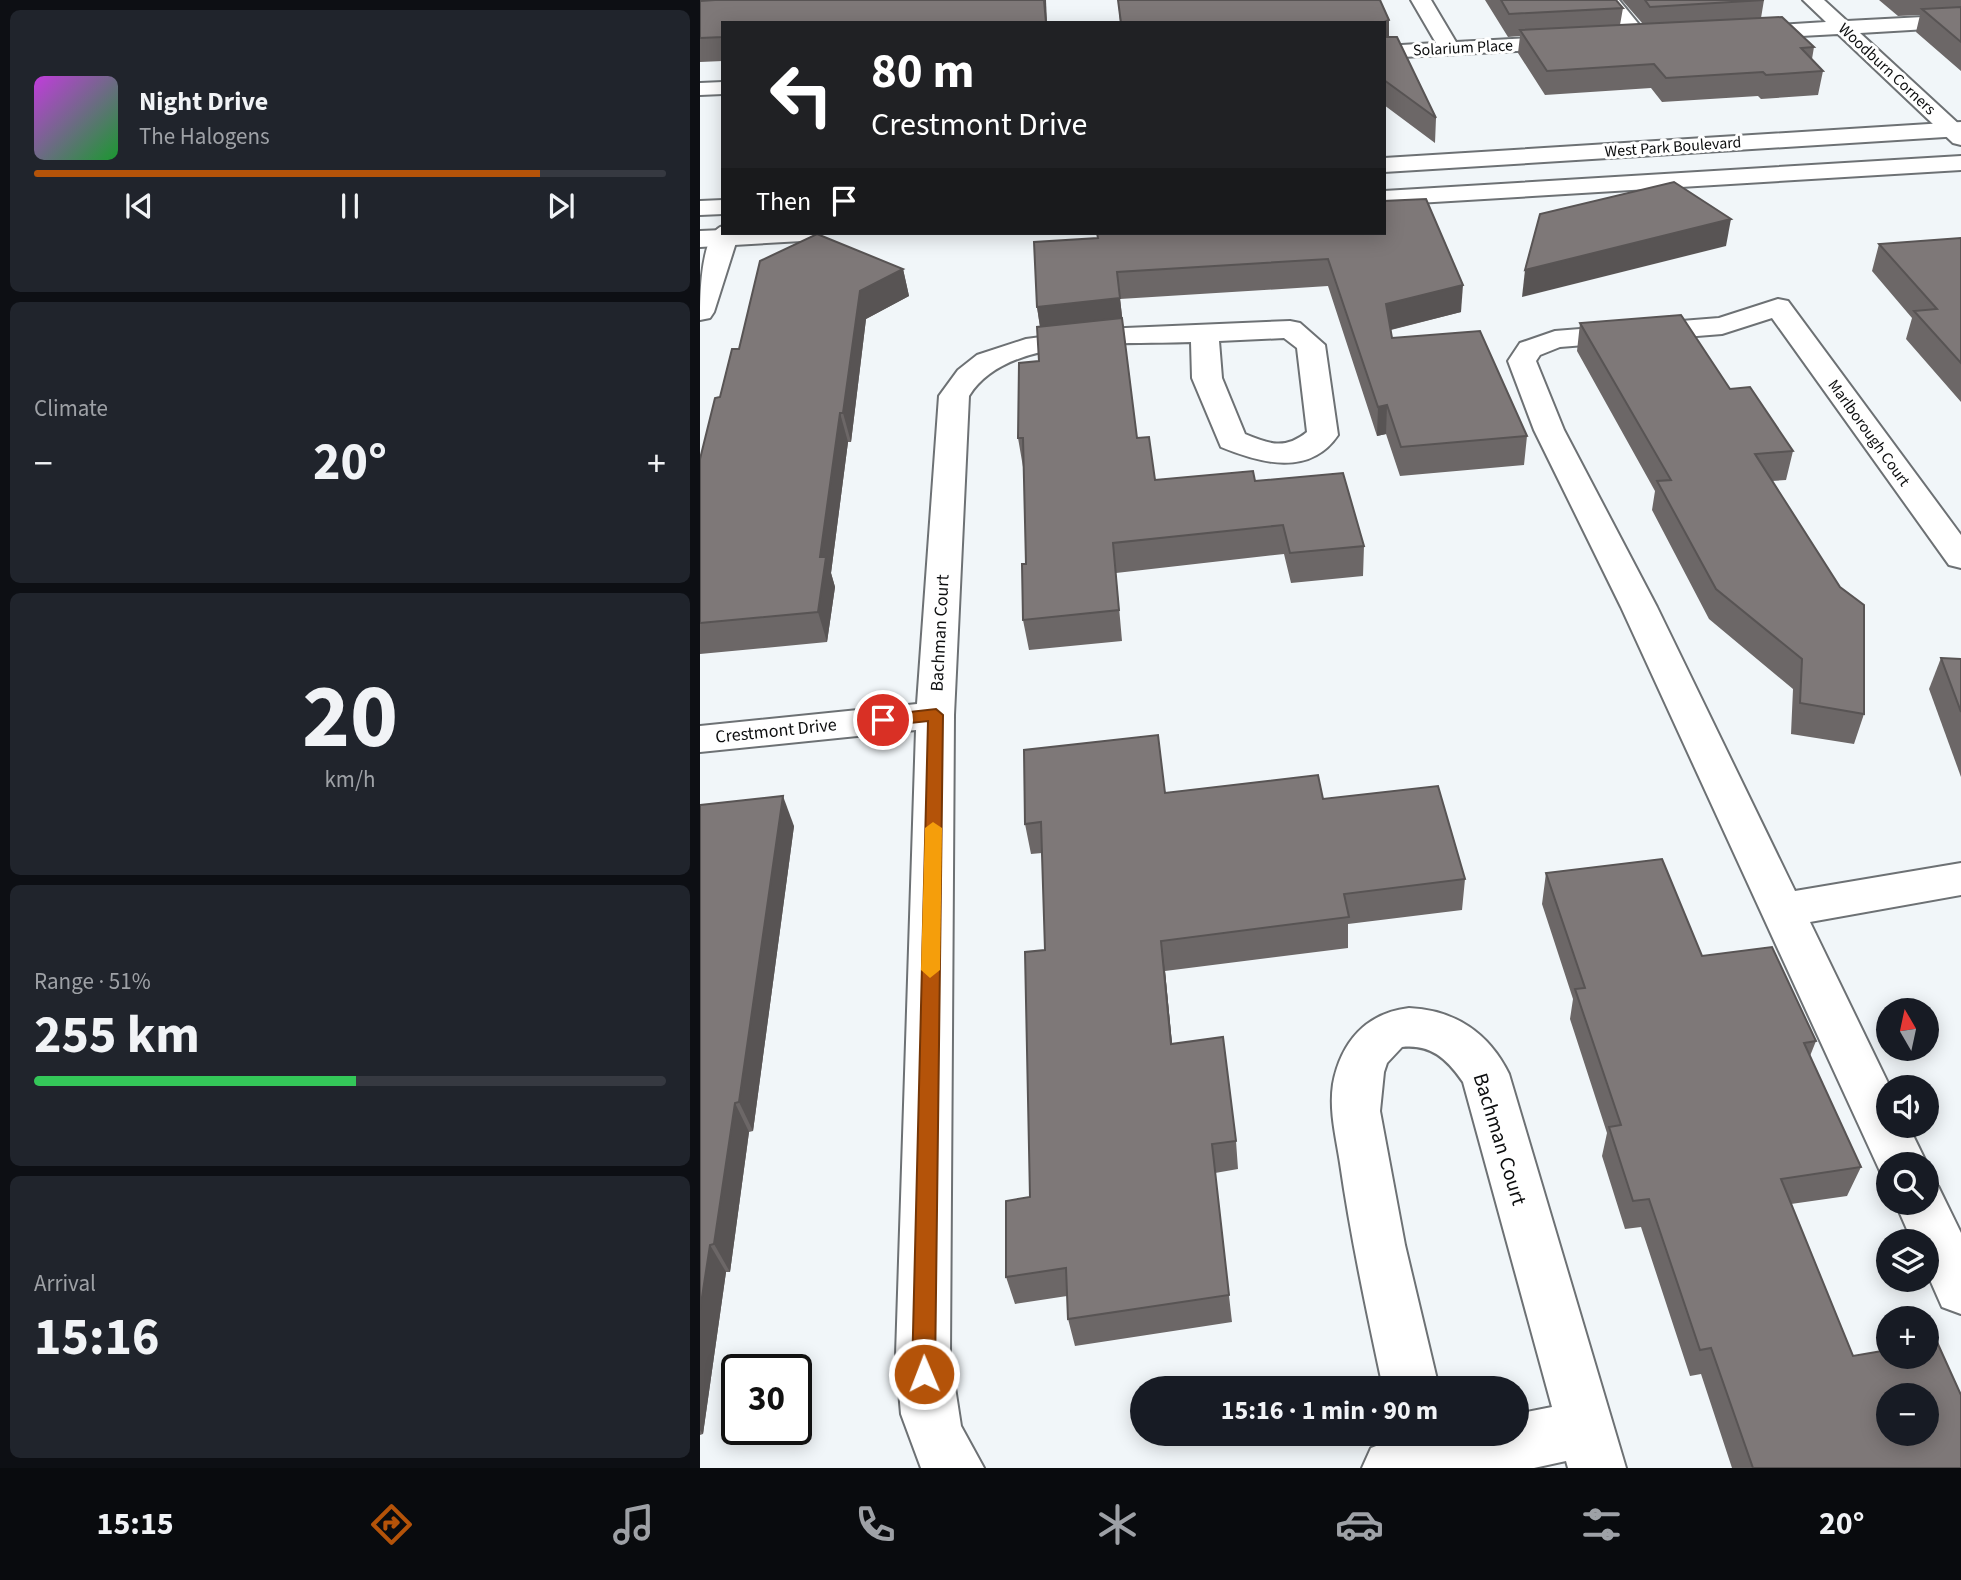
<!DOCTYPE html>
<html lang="en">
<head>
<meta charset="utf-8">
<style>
  :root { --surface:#171b24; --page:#20242c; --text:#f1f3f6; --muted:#9ea1a6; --line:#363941; --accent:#b45309 }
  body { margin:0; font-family:"Source Sans 3",sans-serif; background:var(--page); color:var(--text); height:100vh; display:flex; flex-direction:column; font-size:26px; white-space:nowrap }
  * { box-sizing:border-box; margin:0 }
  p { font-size:23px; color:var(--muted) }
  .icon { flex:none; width:38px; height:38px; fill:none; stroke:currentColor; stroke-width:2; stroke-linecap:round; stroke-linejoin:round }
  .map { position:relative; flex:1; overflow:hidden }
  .panel { display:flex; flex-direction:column; gap:10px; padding:10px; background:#0d0f14; width:700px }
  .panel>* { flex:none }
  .banner { position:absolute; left:21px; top:21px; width:665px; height:214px; border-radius:0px; box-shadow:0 4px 18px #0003; background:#202124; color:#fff; overflow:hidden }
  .needle { width:46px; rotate:351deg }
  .controls { position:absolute; left:1176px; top:998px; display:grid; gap:14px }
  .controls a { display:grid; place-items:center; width:63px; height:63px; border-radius:50%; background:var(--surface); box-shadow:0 4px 18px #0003; font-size:35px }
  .speed { position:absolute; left:21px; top:1354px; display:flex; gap:14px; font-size:35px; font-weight:700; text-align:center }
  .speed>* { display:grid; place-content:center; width:91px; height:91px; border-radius:50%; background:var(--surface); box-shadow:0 4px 18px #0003; line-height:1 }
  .speed .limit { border:4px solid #111; border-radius:10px; background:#fff; color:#111 }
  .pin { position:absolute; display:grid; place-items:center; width:60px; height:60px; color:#fff; margin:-30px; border:4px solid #fff; border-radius:50%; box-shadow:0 2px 7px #0007 }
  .me { position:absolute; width:77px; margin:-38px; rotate:359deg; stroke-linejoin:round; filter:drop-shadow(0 0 5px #0008) }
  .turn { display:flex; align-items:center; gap:24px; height:147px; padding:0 35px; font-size:32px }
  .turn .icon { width:91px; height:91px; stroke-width:2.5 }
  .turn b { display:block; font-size:49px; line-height:60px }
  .then { display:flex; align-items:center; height:66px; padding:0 35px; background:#0003; gap:14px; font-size:26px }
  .big { font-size:52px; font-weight:700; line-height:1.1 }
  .panel .card { flex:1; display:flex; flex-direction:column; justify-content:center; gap:10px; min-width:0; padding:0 24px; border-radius:10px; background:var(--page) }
  .panel .dial { align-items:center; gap:0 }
  .dial b { font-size:91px; line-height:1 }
  .song { display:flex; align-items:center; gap:21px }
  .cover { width:84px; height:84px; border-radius:10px; background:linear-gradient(135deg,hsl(290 70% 55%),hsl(130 70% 35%)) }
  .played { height:7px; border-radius:4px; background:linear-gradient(90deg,var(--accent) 80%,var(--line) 80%) }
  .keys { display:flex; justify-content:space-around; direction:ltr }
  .heat { display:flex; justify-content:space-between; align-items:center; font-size:38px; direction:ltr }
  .charge { height:10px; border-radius:5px; background:linear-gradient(90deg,#34c759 51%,var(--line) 0) }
  .trip { position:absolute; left:430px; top:1376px; width:399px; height:70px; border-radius:35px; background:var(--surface); box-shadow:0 4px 18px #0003; font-weight:700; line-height:70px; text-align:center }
  .menu { display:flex; height:112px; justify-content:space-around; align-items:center; background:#090b0e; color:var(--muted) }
  .menu .icon { width:49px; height:49px }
  .menu .current { color:var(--accent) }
  .menu b { font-size:32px; color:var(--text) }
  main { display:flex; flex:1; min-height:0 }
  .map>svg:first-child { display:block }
</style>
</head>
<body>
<main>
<section class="panel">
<div class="card">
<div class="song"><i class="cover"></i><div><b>Night Drive</b><p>The Halogens</p></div></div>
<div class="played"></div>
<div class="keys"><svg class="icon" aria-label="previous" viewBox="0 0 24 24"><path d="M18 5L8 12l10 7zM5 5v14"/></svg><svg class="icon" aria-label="pause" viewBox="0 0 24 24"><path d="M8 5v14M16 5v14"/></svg><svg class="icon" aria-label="next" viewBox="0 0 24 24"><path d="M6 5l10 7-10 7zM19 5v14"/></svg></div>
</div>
<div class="card"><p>Climate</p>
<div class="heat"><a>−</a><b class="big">20°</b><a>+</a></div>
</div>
<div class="card dial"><b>20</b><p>km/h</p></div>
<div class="card"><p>Range · 51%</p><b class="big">255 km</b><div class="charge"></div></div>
<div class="card"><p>Arrival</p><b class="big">15:16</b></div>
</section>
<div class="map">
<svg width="1261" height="1468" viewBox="0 0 1261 1468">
  <rect width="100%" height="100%" fill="#f1f6f9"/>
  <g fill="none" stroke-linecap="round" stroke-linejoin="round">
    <defs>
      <g id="minor">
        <path d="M711,0H731L756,42L871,36L881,42L871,48L684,58V46L736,43Z"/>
        <path d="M899,0H919L950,38L947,42H933Z"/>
        <path d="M1103,0H1124L1147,21L1261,15V27L1160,33L1261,126V145L1253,143L1138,34L1043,39L1033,33L1043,27L1126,22Z"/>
        <path d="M23,82V94L0,95V83Z"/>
        <path d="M23,226V233H39L14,312L10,318L0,320C0,300 0,232 23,226Z"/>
        <path d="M1078,299L1088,301L1261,535V568L1249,565L1072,318L1022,334L860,347L840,355L836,361L864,430L957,607L1095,891L1261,863V895L1110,922L1190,1087L1188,1125H1208L1227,1164H1188V1181L1184,1180L921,607L834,430L808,361L820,343L855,331L1019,318Z"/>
        <path d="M590,321L600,323L625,345L638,435C610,477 560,463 521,447L492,378L491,342C427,345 307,334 269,396L254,715L250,1355L261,1426L284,1468H221L201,1414L196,1355L216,730L0,752V726L217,704L239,396L258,370L277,355L326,339L402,329ZM584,338L597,348L607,432C585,450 569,444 545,434L522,378L519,341Z"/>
        <path d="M709,1008C755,1010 789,1033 809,1074L926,1468H868L866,1461L834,1468H662L671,1448C717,1428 767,1433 817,1433V1414L852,1407L763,1082C747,1059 731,1044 702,1047L687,1063L684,1072L680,1111L705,1245L739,1388H683C667,1313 651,1239 640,1163C636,1137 629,1111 633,1084C641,1042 666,1013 709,1008Z"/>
        <path d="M1227,1181L1238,1186L1261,1233V1314L1242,1307L1227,1273V1241H1212L1195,1202H1227Z"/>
      </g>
      <g id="major">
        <path d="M1261,122V136L684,172V158Z"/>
        <path d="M1261,156V170L684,205V191Z"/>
        <path d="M23,200V214L0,215V201Z"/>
        <path d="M23,230V233H115L111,238L102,241L0,247V231Z"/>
      </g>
    </defs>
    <use href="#minor" stroke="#6d7174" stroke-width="4"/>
    <use href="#major" stroke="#6d7174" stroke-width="4"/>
    <use href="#minor" fill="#fff" fill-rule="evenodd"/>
    <use href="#major" fill="#fff" fill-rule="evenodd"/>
  </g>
  <g fill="#6c6767">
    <path d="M0,0H346L23,23V61L0,62Z"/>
    <path d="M418,0H680L689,20V37L736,118L735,143L684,105V23H420Z"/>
    <path d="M785,0H916L923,8L920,25L943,24L922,0H1064L1061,18L1114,47L1112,59L1123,71L1118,95L1061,99L1058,96L962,102L951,88L845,95L818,53L820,36L808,37Z"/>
    <path d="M1179,0H1261V71L1216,32L1220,15L1198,16Z"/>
    <path d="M684,233L761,312L691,330L692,338L827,436L824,465L700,476L686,434L677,436L628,286L420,299L437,438L455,480L555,481L664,546L663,576L591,583L584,554L416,573L422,641L329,650L323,620L326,564L324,467H323L318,438L339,361L340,326L337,307L334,242Z"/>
    <path d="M1261,238V402L1206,339L1212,318L1172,271L1179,244Z"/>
    <path d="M203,269L209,296L166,319L151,442H148L131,573L135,587L127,642L0,654V459L20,397Z"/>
    <path d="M880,323L1030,389L1093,451L1086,480L1072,481L1164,714L1154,744L1091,734L1093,689L1009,619L952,510L955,491L877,351Z"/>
    <path d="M1241,658L1261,659V777L1229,689Z"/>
    <path d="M465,793L623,799L765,879L762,910L648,924V948L465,971L472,1044L536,1141L538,1169L515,1173L532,1322L375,1346L368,1319L367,1296L315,1304L306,1277L330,1197L345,950L342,853L331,854L325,824Z"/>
    <path d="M0,805L94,826L53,1131L49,1132L30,1272H26L3,1434L0,1435Z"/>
    <path d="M846,873L1002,956L1116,1041L1110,1056L1161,1167L1147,1196L1091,1204L1153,1356L1261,1468H1032L1001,1374L990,1376L941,1227L925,1229L902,1156L907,1133L870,1019L873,999L842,904Z"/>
  </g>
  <g fill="#585454">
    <path d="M344,0H346L347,23H346Z"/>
    <path d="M689,20V43L684,45V23H682Z"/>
    <path d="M1031,219L1026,246L822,297L825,270Z"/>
    <path d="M203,269L209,296L166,319L151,442L143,413L160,291Z"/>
    <path d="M763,285L761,312L685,331L686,304Z"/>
    <path d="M420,298L423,326L341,334L337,307Z"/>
    <path d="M687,405L686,434L677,436L678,407Z"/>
    <path d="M140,413L148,442L131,573L135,587L127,642L118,612L120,557Z"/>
    <path d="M83,796L94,826L53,1131L39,1102Z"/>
    <path d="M461,941L465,971L475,1074L471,1044Z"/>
    <path d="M35,1103L49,1132L30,1272L14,1244Z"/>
    <path d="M10,1245L26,1272L3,1434L0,1430V1310Z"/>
  </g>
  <g fill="#7e7878" stroke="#585454" stroke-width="2" fill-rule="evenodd">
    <path d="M15,0H344L346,23H23V37L0,38V1Z"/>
    <path d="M418,0H680L689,20L682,23H421Z"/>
    <path d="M801,0H916L923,8L809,14Z"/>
    <path d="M945,0H1064L950,7Z"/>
    <path d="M1261,7V42L1222,9Z"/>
    <path d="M1082,17L1114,47L1101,48L1123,71L1066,75L1063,72L966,78L954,64L847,71L820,30Z"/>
    <path d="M684,37H697L736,118L684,80Z"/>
    <path d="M974,182L1031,219L825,270L840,214Z"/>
    <path d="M726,199L763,285L686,304L692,338L780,331L827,436L701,447L687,405L678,407L628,259L417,272L420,298L337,307L334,242L398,238L397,233H684V201Z"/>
    <path d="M117,234L203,269L160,291L143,413H140L120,557H126L118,612L0,623V459L15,398L20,397L32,349H39L60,261Z"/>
    <path d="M1261,238V363L1214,311L1237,309L1179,244Z"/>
    <path d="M981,315L1030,389L1050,387L1093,451L1055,454L1140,587L1164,605V714L1100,703L1102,659L1016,589L957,481L971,480L880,323Z"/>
    <path d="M422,318L437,438L449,437L455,480L553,471L555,481L643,473L664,546L590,553L583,525L413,543L419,610L323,620L322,564H326L323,438H318L319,363L339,361L337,327Z"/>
    <path d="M1241,658L1261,659V712Z"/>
    <path d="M458,735L465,793L618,775L623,799L738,786L765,879L644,894L649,917L461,941L471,1044L523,1037L536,1141L512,1144L529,1295L368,1319L366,1268L306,1277V1201L330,1197L325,952L345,950L341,822L325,824L324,750Z"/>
    <path d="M83,796L39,1102L35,1103L14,1244L10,1245L0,1310V805Z"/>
    <path d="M962,859L1002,956L1072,947L1116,1041L1104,1043L1161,1167L1081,1179L1153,1356L1188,1350V1356H1227V1344L1237,1342L1261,1395V1468H1053L1011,1348L1000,1350L949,1199L933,1201L909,1127L921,1125L875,989L885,988L846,873ZM1188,1395H1227V1433H1188Z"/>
  </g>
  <path fill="#b45309" stroke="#753606" stroke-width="2" d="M236,709L243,715L235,1374L232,1382L224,1385L216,1382L212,1374L228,721L183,726L175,720L183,715Z"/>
  <path fill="#f59e0b" d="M233,822L242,828L240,970L230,978L221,970L225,828Z"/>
  <g text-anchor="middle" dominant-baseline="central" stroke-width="6" stroke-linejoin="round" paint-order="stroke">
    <g font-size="16" fill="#0d0e0f" stroke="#fff">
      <text transform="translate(763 48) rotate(-3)">Solarium Place</text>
      <text transform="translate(1187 69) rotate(43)">Woodburn Corners</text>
      <text transform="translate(973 147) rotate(-4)">West Park Boulevard</text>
      <text transform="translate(1169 433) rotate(54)">Marlborough Court</text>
    </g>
    <g font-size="18" fill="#0d0e0f" stroke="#fff">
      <text transform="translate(240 633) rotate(-87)">Bachman Court</text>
      <text transform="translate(76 731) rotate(-6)">Crestmont Drive</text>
    </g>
    <g font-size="21" fill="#0d0e0f" stroke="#fff">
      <text transform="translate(800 1139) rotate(73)">Bachman Court</text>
    </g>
  </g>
</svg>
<div class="controls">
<a><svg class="needle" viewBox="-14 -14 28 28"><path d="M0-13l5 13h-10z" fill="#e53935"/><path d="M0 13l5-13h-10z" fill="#9ea1a6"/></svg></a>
<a><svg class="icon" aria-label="sound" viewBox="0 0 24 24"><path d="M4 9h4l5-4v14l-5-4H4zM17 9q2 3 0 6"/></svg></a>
<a><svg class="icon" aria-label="search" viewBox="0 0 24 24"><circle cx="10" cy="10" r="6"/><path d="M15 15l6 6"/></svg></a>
<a><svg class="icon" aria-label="layers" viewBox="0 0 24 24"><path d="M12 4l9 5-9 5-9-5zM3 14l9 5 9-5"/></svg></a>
<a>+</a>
<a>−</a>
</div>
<div class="speed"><div class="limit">30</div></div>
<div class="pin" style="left:183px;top:720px;background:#d93025"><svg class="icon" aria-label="arrive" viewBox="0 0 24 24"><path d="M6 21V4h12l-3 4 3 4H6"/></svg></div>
<svg class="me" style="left:224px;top:1374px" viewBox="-20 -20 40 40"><circle r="17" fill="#b45309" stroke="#fff" stroke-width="3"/><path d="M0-11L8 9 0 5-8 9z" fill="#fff"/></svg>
<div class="trip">15:16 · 1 min · 90 m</div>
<div class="banner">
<div class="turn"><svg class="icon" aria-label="left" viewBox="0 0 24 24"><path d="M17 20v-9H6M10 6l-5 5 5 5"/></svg><div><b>80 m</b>Crestmont Drive</div></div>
<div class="then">Then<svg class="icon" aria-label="arrive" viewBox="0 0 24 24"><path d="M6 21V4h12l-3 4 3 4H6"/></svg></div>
</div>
</div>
</main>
<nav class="menu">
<b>15:15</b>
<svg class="icon current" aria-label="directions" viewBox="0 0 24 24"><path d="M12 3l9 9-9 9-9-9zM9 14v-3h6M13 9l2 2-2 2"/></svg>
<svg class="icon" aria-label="music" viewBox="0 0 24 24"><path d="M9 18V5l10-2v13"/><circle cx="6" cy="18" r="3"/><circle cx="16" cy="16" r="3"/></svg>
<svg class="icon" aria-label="phone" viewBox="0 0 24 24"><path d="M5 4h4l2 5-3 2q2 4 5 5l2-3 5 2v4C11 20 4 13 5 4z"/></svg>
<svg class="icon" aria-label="climate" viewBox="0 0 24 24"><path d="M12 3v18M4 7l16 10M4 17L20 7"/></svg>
<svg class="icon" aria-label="car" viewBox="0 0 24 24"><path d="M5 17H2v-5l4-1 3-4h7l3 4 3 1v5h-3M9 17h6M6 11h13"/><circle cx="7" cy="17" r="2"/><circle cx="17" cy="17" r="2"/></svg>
<svg class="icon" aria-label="filters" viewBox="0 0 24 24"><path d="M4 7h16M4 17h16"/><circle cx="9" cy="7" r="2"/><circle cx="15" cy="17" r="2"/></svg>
<b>20°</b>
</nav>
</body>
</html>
